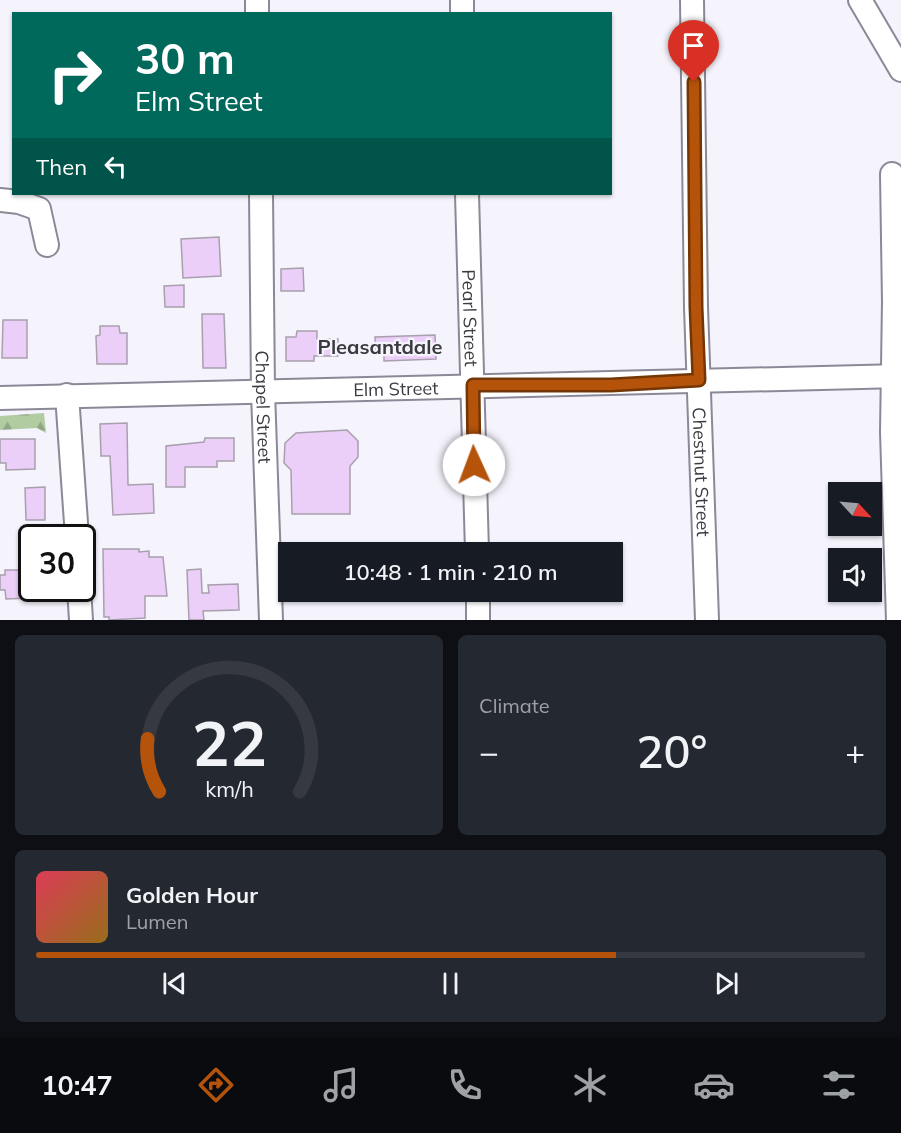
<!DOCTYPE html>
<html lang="en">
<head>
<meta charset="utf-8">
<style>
  :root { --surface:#171b24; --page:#242831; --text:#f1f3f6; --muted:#9ea1a6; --line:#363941; --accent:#b45309 }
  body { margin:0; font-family:Mulish,sans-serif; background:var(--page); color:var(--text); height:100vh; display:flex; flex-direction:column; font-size:22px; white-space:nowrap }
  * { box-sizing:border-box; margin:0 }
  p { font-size:20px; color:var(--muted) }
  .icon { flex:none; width:33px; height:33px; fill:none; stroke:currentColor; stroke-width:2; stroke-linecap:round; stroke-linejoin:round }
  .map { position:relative; height:620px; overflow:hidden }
  .side { display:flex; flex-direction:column; gap:15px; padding:15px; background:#0d0f14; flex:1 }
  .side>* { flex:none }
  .top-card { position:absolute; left:12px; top:12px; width:600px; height:183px; border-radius:0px; box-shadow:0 2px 4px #0004; background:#00695c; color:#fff; overflow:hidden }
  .needle { width:39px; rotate:116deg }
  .tools { position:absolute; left:828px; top:482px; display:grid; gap:12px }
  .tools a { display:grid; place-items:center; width:54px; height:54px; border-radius:0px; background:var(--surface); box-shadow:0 2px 4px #0004; font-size:30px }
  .speed { position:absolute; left:18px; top:524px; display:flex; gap:12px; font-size:30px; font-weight:700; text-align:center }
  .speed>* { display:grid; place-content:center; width:78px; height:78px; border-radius:50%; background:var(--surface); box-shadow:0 2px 4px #0004; line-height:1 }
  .speed .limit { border:3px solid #111; border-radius:9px; background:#fff; color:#111 }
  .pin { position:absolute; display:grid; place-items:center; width:51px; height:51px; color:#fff; margin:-62px -26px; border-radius:50% 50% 50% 0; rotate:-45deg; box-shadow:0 0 6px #0007 }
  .pin .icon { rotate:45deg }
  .me { position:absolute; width:66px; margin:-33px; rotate:358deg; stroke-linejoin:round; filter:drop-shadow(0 0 4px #0008) }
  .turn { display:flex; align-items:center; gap:21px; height:126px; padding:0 24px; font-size:27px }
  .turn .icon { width:78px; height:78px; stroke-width:2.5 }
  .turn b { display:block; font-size:42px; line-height:51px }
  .then { display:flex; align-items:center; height:57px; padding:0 24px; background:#0003; gap:12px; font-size:22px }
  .big { font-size:45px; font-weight:600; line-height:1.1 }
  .side .card { flex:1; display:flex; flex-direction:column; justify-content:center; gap:9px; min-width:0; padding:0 21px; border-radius:9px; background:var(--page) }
  .side .dial { align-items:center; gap:0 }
  .dial svg { height:156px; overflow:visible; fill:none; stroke:var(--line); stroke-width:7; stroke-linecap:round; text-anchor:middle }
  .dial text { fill:var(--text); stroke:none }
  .song { display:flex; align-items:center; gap:18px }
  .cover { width:72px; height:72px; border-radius:9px; background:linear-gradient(135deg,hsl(350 70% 55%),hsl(40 70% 35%)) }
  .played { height:6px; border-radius:3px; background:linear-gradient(90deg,var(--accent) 70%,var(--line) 70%) }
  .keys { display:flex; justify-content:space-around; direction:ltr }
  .heat { display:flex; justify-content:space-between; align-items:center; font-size:33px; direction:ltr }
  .side .tiles { flex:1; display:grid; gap:15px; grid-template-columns:1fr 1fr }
  .card:last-child { grid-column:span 2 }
  .trip { position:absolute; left:278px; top:542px; width:345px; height:60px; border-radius:0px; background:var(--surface); box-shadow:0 2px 4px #0004; font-weight:600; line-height:60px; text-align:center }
  .dock { display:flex; height:96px; justify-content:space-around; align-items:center; background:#090b0e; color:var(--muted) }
  .dock .icon { width:42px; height:42px }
  .dock .current { color:var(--accent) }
  .dock b { font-size:27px; color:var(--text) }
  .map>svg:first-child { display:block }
</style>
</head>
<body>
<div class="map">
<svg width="901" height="620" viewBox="0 0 901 620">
  <defs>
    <pattern id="forest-firs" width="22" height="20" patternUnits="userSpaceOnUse" patternTransform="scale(1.5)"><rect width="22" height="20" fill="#b2cca2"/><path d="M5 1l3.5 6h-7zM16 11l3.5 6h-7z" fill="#92a786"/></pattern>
  </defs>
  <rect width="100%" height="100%" fill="#f5f3fc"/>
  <path fill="url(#forest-firs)" d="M44,413L46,433L37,428L0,430V416Z"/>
  <g fill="#ebcff9" stroke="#a8a0ad" stroke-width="1.5">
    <path d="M219,237L221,276L183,278L181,239Z"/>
    <path d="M303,268L304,291H281V269Z"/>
    <path d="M184,285V307H165L164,286Z"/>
    <path d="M202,314H224L226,368H203Z"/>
    <path d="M3,320H27V358H2Z"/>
    <path d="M100,326H119L120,333H127V364H97L96,336L100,335Z"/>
    <path d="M297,331H317V339H338V356H314V361H286V337H296Z"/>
    <path d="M435,335L436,359L384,361V355H376L375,337Z"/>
    <path d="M127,423L128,485L153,484L154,513L113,515L110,456H101L100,424Z"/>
    <path d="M347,430L358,441V457L350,466V514H292L291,470L284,463L285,443L296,433Z"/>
    <path d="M205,438H234V461H217V467H185V487H166V446L204,442Z"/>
    <path d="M0,439H35V469L6,470V463H0Z"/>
    <path d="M45,487V520H26L25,488Z"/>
    <path d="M103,549H139V552L149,551V557H163L167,596H145V618L109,620V617H104Z"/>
    <path d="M201,569L202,593H209L208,585L238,584L239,610L203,611L204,620H189L187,570Z"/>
    <path d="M5,570H30V598L6,599L5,590H0V575H5Z"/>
  </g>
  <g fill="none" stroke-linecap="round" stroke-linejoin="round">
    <defs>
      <g id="minor">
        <path d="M257,0V14"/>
        <path d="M462,0V14"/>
        <path id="s1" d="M692,0L696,307L707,620"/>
        <path d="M860,0L901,70"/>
        <path d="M892,174L894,302L892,432L898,620"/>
        <path id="s2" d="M261,194L263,392L271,620"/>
        <path id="s3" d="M467,194L477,552"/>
        <path d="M0,200L19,202L39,209L47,245"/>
        <path d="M67,395L77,537"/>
        <path id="s4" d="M0,398L901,376"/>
        <path d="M79,588L81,620"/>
        <path d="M478,591V620"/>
      </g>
    </defs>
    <use href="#minor" stroke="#8b8997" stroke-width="26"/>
    <use href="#minor" stroke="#fff" stroke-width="22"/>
  </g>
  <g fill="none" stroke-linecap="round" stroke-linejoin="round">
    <defs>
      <path id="route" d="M474,465L473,385H611L699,380L696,307L694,82"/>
    </defs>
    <use href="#route" stroke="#753606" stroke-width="15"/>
    <use href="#route" stroke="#b45309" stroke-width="10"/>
  </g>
  <g text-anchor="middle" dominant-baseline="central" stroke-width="4.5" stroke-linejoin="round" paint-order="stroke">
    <g font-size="18" fill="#3c3a41" stroke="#f5f3fc">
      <text stroke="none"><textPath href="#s3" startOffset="124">Pearl Street</textPath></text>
      <text stroke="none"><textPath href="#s4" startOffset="396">Elm Street</textPath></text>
      <text stroke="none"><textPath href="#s2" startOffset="213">Chapel Street</textPath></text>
      <text stroke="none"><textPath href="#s1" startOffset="472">Chestnut Street</textPath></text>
    </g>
    <g font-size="20" font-weight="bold" fill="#3c3a41" stroke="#f5f3fc">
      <text x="380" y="346">Pleasantdale</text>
    </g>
  </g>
</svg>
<div class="tools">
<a><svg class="needle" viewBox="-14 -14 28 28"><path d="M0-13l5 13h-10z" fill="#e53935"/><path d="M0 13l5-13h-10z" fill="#9ea1a6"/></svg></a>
<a><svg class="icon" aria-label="sound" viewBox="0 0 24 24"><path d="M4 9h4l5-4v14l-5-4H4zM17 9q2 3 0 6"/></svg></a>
</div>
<div class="speed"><div class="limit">30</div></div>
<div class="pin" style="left:694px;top:82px;background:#d93025"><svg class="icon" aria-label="arrive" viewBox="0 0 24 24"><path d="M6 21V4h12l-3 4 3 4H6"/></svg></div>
<svg class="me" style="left:474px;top:465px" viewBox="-20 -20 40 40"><circle r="19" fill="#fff"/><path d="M0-13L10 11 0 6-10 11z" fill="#b45309"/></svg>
<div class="trip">10:48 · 1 min · 210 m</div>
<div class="top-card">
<div class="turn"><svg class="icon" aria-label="right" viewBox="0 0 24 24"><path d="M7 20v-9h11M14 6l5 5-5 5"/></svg><div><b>30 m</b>Elm Street</div></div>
<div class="then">Then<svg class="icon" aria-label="left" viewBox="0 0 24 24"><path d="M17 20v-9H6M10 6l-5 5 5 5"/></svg></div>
</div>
</div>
<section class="side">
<div class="tiles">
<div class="card dial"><svg viewBox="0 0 100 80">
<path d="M14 69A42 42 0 1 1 86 69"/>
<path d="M14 69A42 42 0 0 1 8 42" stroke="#b45309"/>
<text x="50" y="56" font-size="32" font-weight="700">22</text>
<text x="50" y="72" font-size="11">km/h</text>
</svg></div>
<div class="card"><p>Climate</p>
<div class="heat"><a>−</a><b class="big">20°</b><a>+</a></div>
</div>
<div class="card">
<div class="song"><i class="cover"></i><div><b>Golden Hour</b><p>Lumen</p></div></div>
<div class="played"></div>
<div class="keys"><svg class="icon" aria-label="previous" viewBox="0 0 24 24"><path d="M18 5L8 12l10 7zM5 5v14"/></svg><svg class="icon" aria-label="pause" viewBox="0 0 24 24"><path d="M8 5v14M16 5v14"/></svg><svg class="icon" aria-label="next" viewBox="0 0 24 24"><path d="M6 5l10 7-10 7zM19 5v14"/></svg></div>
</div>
</div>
</section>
<nav class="dock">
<b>10:47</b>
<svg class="icon current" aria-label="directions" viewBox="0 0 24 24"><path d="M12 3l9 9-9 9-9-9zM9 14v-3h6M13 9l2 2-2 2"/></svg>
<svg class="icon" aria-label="music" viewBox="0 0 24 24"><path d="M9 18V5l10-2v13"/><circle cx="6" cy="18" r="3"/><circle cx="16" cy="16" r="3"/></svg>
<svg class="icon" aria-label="phone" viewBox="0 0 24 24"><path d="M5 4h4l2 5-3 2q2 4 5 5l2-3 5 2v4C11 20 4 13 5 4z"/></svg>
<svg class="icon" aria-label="climate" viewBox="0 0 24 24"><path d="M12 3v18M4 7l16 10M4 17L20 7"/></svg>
<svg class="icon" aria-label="car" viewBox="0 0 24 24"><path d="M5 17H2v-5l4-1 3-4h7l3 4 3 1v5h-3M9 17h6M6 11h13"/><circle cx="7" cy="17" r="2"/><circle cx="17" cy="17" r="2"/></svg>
<svg class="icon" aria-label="filters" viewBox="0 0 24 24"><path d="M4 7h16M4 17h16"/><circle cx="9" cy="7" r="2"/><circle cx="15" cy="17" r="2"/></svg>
</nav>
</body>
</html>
